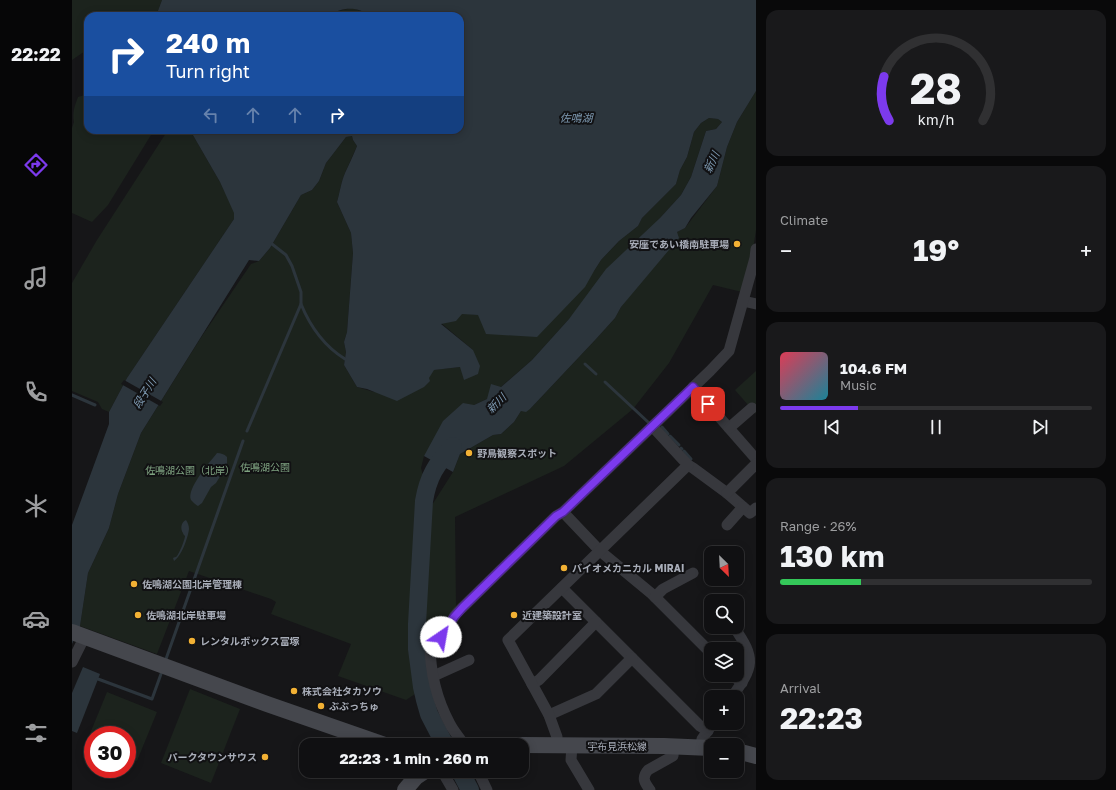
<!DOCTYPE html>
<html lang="en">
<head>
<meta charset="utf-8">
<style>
  :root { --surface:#101012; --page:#19191b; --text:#f1f3f6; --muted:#9c9d9f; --line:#303032; --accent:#7c3aed }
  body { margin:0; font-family:"Golos Text","Noto Sans JP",sans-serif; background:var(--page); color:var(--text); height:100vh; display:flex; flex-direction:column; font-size:15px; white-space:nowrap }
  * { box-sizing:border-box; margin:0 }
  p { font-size:13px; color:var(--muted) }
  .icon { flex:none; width:22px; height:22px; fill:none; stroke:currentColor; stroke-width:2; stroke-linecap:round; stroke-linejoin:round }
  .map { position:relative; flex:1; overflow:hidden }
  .sheet { display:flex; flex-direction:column; gap:10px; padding:10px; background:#09090a; width:360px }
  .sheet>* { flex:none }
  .hud { position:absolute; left:12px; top:12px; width:380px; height:122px; border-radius:12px; box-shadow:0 2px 10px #0003,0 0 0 1px var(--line); background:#1a4fa0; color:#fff; overflow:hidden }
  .needle { width:26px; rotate:156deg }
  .fabs { position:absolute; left:632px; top:546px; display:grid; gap:8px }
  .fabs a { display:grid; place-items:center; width:40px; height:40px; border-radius:8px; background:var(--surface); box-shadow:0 2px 10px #0003,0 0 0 1px var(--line); font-size:20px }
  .speed { position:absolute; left:12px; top:726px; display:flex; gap:8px; font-size:20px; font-weight:700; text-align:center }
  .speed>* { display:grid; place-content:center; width:52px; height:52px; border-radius:50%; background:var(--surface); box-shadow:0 2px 10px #0003,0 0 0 1px var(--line); line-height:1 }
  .speed .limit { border:6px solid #d22; background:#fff; color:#111 }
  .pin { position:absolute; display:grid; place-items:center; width:34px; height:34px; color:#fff; margin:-17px; border-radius:8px; box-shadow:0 2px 6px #0006 }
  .me { position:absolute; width:44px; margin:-22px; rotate:33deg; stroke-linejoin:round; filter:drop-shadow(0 0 3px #0008) }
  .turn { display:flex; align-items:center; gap:14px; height:84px; padding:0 16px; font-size:18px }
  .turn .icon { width:52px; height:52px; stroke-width:2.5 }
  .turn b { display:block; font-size:28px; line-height:34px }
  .lanes { display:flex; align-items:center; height:38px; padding:0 16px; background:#0003; justify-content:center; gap:20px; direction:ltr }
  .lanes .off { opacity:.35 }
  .big { font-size:30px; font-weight:700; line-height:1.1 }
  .sheet .card { flex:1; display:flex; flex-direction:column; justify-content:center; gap:6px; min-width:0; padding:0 14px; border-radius:12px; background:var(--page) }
  .sheet .dial { align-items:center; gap:0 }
  .dial svg { height:104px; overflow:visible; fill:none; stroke:var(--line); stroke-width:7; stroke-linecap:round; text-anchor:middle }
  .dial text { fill:var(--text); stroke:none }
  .song { display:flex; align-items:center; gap:12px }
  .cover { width:48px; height:48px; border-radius:6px; background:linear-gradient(135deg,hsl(350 70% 55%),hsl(190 70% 35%)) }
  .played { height:4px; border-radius:2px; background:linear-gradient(90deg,var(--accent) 25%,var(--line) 25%) }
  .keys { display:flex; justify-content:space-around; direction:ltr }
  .heat { display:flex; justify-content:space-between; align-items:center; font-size:22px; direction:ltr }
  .charge { height:6px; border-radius:3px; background:linear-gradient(90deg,#34c759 26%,var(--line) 0) }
  .trip { position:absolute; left:227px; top:738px; width:230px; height:40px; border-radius:12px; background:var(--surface); box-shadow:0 2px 10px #0003,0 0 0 1px var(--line); font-weight:700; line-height:40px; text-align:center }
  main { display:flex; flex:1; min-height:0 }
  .dock { display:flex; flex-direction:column; width:72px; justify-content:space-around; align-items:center; background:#060607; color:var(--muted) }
  .dock .icon { width:28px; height:28px }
  .dock .active { color:var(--accent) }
  .dock b { font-size:18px; color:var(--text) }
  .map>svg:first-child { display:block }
</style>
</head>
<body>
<main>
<nav class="dock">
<b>22:22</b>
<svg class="icon active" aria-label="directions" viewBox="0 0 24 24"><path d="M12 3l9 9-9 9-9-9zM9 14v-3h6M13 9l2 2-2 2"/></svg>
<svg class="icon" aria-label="music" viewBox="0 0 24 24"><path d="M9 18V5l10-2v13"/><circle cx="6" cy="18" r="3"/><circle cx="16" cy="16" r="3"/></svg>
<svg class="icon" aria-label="phone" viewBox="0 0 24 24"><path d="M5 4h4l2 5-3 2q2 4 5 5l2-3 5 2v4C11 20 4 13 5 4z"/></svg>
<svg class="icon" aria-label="climate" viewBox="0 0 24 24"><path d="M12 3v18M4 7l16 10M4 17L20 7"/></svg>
<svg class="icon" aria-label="car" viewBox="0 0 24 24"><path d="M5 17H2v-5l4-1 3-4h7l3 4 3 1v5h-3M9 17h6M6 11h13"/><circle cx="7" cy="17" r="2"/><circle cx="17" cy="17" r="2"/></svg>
<svg class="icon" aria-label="filters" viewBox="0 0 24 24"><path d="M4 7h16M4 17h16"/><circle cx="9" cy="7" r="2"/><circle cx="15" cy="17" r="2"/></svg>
</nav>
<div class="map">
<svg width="684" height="790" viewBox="0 0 684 790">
  <rect width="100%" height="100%" fill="#161618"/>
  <g fill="#1c231d">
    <path d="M0,0H90L84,16H16V49L0,60Z"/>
    <path d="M280,8L292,12L297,16H258L266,11Z"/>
    <path d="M684,91V230L680,257L670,292L641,285L597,363L561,409L492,466L383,517L384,606L366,635L361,637H348L360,505L381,472L388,454L421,435L429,434L442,422L449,411L458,409L524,339L543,318L549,307L605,232L613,228L645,186L655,147L665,122Z"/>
    <path d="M16,94V130H82L36,205L20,222L0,213V128L2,122C0,113 3,105 6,97Z"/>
    <path d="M637,118L646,119L650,122L644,129L634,131L619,177L609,195L460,360L415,399L402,405L352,456L349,468L354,487L340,589L337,639L343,694L334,700L266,676L279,644L199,614L204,602L199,599L117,571L85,654L8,626L16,573L37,528L46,494L69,433L128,339L179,264L187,261L198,248L229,195L240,190L247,181L254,163L261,154L274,137L280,136L281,140L285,146C281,155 277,164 273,173C269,182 268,192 265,202L279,233L281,253L275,332L272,342L274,352L272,365L285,387L302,392L356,378L361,370L388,367L401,350L369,323L390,313L406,315L522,271L529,260L547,241L566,226L570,218L604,184L608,170L615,157L622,132L629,123Z"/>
    <path d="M96,130H118L148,182L163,213L162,219L55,378L37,412L30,409L26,402L0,391V283L25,240Z"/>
    <path d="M684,371V414L663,390Z"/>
    <path d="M118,689L168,709L139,783L89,763Z"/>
    <path d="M35,692L85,712L65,761L55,757V735H21V744L15,741Z"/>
  </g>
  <g fill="#2c353c">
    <path d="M90,0H684V91L665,122L655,147L645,186L619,218L613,228L605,232L607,238L549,307L543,318L524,339L458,409L454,412L449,411L442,422L429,434L421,435L388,454L381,472L352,456L371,421L391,403L402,405L415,399L419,384L429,387L460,360L497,319L534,269L588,218L609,195L619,177L634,131L644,129L650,122L646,119L637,118L629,123L622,132L615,157L608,170L604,184L570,218L566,226L547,241L529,260L522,271L513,287L465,337L414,334L406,315L390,314L384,321L369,324L401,350L408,366L406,374L392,380L388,367L362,370L357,378L358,381L352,387L325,401L295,389L285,387L272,365L274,352L272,342L275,332L281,253L279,233L265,202C268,192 269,182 273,173C277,164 281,156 285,146L281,140L280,136L274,137L261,154L254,163L247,181L240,190L229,195L198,248L187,261L177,260L69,433L46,494L37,528L16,573L8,626L0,644V525L37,424V412L55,378L162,219V213L148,182L118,130H388V16H297C287,6 268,7 258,16H84Z"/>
    <path d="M145,453C149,453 152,454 155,457V465L144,483L139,487L130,503L126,506C124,505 121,502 119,500C114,489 138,462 145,453Z"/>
    <path d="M114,520C116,523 117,526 117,529C116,538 109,557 102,561L101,558C102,557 104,557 104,557C107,555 113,539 113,536C112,535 111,534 111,533C108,529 109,522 114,520Z"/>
    <path d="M11,667L28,674L5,733L0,731V693Z"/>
  </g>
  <path fill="#161618" d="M52,380L91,402L88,406L49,384Z"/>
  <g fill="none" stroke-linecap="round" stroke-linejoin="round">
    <g stroke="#2c353c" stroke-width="3">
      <path d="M229,304C238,326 252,346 273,359"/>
      <path d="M513,364L524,374"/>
      <path d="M533,382L576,422"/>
      <path d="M0,395L23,405"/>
      <path d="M590,427L596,434"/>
      <path d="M175,431L229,304V292L220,266L214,255L200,244"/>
      <path d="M598,436L607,445"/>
      <path d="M609,448L610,449"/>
      <path d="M612,451L619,459"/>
      <path d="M94,659L171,441"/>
      <path d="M26,679L80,699L89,674"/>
    </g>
    <g stroke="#2c353c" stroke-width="18">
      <path d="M373,745L357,714L353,700L350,687L345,649V624L352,501C356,477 364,464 381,446"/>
      <path d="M388,771L398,790"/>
    </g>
    <g stroke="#37383d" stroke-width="11">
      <path d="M671,301L684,304"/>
      <path d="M621,387L684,459"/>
      <path d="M657,428L680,408"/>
      <path d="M616,465L621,468L655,493L678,513L684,508"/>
      <path d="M655,493L684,464"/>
      <path d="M491,512L528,551L580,594L639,653"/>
      <path d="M655,525L671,507"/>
      <path d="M490,588L628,726L636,731"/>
      <path d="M583,597L591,589L621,573"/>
      <path d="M0,662L13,636"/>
      <path d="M361,675L366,674L397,660"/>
      <path d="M660,675L670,683"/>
      <path d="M460,684L467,680L524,622"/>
      <path d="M660,697C682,666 684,659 662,627"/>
      <path d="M477,715L524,694L560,658"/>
      <path d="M392,745C388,738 382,732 378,724C365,700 358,671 358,643C370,643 376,626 382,617C384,613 388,610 391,607L484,516L491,512L638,371L657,351L683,258L684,249"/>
      <path d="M484,745L485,737L477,715L436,640L616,465L580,426"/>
      <path d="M500,745L499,760L517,790"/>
      <path d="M629,748L630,739L641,723"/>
      <path d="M370,771L381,790"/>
      <path d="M406,771L415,790"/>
      <path d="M578,790C573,783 569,778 576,770L601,756L602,747"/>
    </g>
    <g stroke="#45474d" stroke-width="16">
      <path d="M0,632L195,704L313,745"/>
      <path d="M450,745L592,746L639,748"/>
      <path d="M665,751L684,756"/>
      <path d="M333,790L344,777L353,771"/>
    </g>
  </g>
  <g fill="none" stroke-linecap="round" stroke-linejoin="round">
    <defs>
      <path id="route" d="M369,637L382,617L391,607L484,516L491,512L621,387L636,404"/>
    </defs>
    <use href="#route" stroke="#51269a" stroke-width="10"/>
    <use href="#route" stroke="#7c3aed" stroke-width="7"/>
  </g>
  <g fill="#f2b134" stroke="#111113" stroke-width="1.5">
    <circle cx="665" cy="244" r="4"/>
    <circle cx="397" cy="453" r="4"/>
    <circle cx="492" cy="568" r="4"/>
    <circle cx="62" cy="584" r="4"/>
    <circle cx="66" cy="615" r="4"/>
    <circle cx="442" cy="615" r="4"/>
    <circle cx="120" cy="641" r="4"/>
    <circle cx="222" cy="691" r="4"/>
    <circle cx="249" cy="706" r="4"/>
    <circle cx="193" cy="757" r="4"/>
  </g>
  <g text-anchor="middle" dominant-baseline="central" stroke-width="4" stroke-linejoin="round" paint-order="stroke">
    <g font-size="10" font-weight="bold" fill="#a8adb8" stroke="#111113" text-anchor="start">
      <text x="657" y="244" text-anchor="end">安座であい橋南駐車場</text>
      <text x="405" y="453">野鳥観察スポット</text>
      <text x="500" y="568">バイオメカニカル MIRAI</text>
      <text x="70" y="584">佐鳴湖公園北岸管理棟</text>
      <text x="74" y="615">佐鳴湖北岸駐車場</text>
      <text x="450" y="615">近建築設計室</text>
      <text x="128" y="641">レンタルボックス富塚</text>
      <text x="230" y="691">株式会社タカソウ</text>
      <text x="257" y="706">ぶぶっちゅ</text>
      <text x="185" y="757" text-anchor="end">パークタウンサウス</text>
    </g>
    <g font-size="10" fill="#7fa381" stroke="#111113">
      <text x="193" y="467">佐鳴湖公園</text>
      <text x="118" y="470">佐鳴湖公園（北岸）</text>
    </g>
    <g font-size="10" fill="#a8adb8" stroke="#111113">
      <text x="545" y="746">宇布見浜松線</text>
    </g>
    <g font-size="11" font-style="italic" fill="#7f9bb3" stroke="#111113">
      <text x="504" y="117">佐鳴湖</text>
      <text transform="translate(639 162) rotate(-65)">新川</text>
      <text transform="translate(72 393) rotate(-58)">段子川</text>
      <text transform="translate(424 403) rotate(-46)">新川</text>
    </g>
  </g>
</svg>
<div class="fabs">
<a><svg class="needle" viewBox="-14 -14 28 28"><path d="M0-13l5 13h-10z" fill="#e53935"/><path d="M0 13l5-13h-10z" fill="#9c9d9f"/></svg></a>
<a><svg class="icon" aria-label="search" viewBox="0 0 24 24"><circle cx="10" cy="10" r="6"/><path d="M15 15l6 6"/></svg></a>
<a><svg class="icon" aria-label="layers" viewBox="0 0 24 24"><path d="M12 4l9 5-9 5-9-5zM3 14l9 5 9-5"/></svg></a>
<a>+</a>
<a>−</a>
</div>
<div class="speed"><div class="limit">30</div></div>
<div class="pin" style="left:636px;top:404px;background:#d93025"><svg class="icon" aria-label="arrive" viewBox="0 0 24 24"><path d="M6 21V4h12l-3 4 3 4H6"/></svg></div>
<svg class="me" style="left:369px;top:637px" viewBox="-20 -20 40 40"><circle r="19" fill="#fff"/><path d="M0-13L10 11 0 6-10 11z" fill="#7c3aed"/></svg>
<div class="trip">22:23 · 1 min · 260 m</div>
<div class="hud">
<div class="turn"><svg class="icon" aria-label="right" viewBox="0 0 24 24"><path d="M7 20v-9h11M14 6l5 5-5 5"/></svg><div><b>240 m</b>Turn right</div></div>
<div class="lanes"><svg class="icon off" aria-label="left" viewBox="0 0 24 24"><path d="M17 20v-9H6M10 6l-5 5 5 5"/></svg><svg class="icon off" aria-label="ahead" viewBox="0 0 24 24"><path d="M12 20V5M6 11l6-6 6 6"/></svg><svg class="icon off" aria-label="ahead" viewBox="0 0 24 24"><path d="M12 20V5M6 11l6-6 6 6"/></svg><svg class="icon" aria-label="right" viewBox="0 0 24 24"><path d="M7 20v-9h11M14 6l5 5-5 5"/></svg></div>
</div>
</div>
<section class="sheet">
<div class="card dial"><svg viewBox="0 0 100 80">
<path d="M14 69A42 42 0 1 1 86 69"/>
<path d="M14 69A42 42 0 0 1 10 35" stroke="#7c3aed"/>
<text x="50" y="56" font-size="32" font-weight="700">28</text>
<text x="50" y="72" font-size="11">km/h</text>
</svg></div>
<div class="card"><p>Climate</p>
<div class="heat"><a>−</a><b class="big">19°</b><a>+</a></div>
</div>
<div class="card">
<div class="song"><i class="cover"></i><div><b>104.6 FM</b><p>Music</p></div></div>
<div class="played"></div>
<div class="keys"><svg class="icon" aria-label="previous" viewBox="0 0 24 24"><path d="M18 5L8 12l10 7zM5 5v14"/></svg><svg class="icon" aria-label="pause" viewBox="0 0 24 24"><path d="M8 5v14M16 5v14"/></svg><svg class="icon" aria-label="next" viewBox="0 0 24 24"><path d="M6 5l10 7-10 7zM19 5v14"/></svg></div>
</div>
<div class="card"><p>Range · 26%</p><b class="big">130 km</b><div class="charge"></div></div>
<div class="card"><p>Arrival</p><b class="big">22:23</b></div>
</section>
</main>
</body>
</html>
